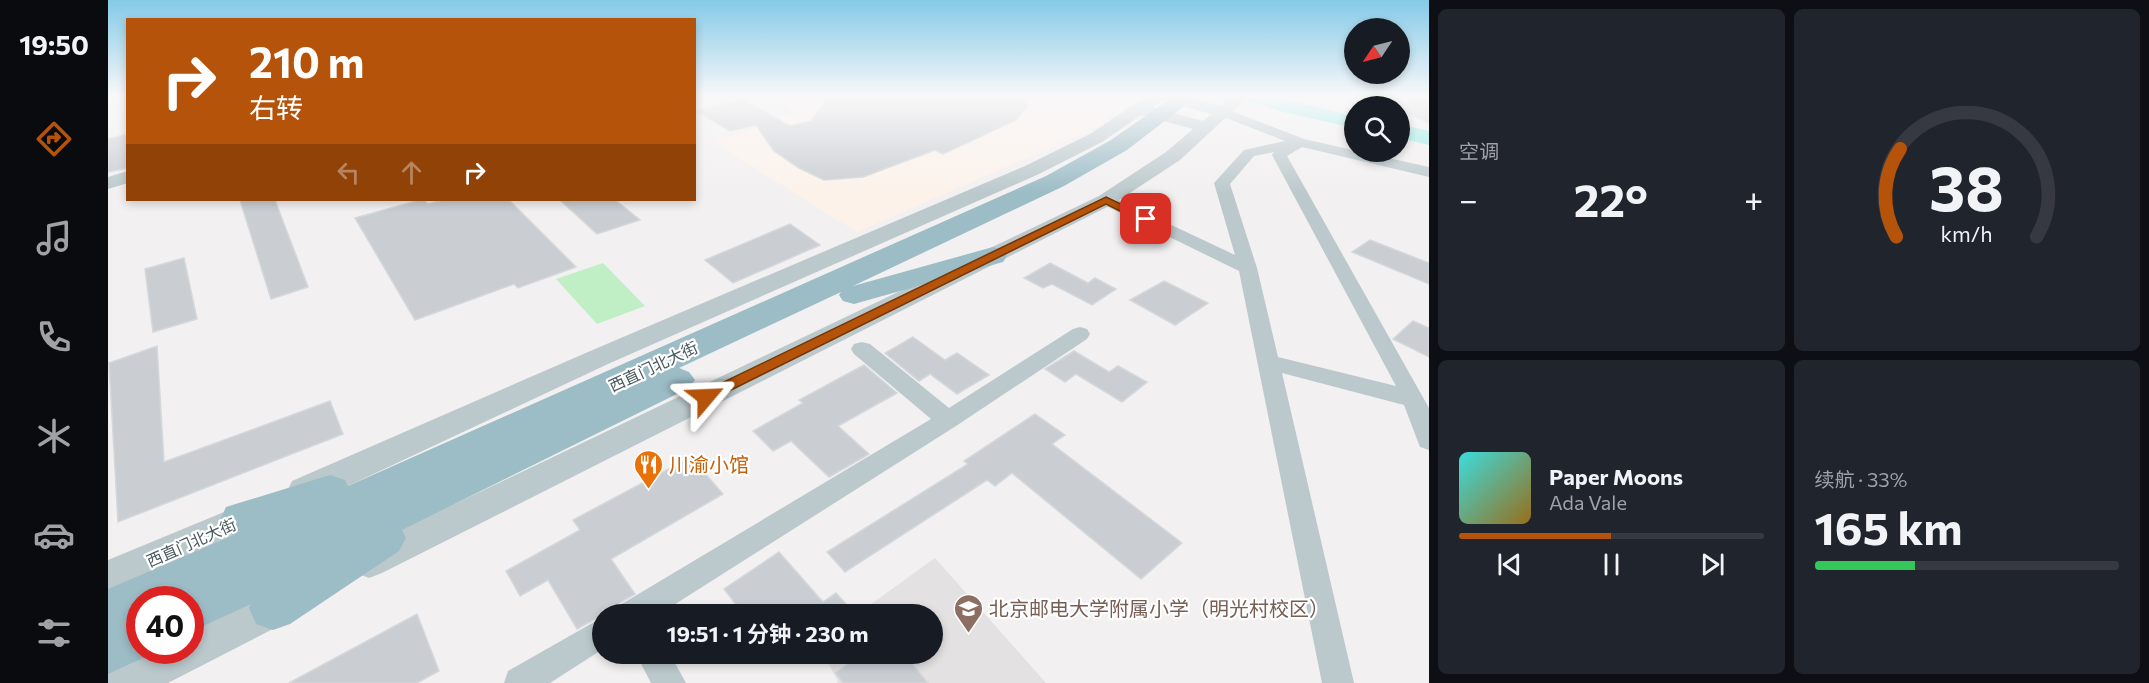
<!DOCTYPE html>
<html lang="zh">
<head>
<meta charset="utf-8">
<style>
  :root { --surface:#171b24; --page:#20242c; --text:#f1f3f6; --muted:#9ea1a6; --line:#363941; --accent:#b45309 }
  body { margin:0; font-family:Commissioner,"Noto Sans SC",sans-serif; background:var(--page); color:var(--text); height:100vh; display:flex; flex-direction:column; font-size:22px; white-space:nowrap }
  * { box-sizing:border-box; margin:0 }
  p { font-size:20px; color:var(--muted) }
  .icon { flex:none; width:33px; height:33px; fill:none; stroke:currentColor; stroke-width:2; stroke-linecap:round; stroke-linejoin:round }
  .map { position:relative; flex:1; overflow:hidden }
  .details { display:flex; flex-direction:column; gap:9px; padding:9px; background:#0d0f14; width:720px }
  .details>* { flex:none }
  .guide { position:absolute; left:18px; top:18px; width:570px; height:183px; border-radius:0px; box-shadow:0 3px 9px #0003; background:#b45309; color:#fff; overflow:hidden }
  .needle { width:39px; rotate:235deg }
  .tools { position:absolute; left:1236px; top:18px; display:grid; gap:12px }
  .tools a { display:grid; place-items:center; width:66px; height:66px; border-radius:50%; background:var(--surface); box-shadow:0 3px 9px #0003; font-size:30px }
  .speed { position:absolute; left:18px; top:586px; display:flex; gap:12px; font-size:30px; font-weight:700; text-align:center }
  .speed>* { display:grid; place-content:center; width:78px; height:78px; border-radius:50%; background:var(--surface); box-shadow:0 3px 9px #0003; line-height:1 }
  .speed .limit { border:9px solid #d22; background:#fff; color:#111 }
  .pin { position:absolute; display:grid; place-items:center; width:51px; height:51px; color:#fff; margin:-26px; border-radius:12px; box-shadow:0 3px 9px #0006 }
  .me { position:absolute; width:66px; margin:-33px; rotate:64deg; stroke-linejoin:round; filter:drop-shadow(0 0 4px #0008) }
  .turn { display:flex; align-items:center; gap:21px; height:126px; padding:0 24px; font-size:27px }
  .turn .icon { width:78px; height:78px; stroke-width:2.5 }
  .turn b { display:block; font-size:42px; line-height:51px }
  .lanes { display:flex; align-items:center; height:57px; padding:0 24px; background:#0003; justify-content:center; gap:30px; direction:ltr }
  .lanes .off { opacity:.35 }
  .big { font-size:45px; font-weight:700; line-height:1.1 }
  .details .widget { flex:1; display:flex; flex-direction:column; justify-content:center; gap:9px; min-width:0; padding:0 21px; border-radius:9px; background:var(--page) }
  .details .dial { align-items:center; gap:0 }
  .dial svg { height:156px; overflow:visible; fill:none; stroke:var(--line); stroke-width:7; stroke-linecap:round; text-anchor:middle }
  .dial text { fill:var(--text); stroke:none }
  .song { display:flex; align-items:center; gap:18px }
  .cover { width:72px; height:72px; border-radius:9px; background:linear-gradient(135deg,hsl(180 70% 55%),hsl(40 70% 35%)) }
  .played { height:6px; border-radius:3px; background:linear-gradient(90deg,var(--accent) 50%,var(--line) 50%) }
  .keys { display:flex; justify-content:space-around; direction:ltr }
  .heat { display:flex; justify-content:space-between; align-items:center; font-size:33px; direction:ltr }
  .charge { height:9px; border-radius:4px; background:linear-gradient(90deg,#34c759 33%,var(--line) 0) }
  .details .tiles { flex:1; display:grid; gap:9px; grid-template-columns:repeat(2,1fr) }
  .trip { position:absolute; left:484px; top:604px; width:351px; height:60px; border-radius:30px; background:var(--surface); box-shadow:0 3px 9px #0003; font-weight:700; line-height:60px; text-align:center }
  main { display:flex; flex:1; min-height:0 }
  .tabs { display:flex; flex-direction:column; width:108px; justify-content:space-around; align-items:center; background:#090b0e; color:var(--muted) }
  .tabs .icon { width:42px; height:42px }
  .tabs .on { color:var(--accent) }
  .tabs b { font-size:27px; color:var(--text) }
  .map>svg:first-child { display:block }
</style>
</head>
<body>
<main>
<nav class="tabs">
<b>19:50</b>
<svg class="icon on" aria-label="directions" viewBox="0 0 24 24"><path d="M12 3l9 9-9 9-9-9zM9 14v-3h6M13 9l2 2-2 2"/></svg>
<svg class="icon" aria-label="music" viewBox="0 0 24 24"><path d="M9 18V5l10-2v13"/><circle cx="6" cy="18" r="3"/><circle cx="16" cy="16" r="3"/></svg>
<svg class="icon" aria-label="phone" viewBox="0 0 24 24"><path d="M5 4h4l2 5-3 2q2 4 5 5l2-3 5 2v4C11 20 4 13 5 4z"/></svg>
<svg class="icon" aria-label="climate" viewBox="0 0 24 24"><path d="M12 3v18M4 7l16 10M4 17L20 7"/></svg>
<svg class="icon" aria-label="car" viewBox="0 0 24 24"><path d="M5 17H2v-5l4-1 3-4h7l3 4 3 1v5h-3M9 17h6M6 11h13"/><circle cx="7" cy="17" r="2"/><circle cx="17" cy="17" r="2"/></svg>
<svg class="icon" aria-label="filters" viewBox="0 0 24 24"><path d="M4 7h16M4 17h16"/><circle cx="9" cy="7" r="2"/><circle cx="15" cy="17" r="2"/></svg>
</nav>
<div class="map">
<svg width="1321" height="683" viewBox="0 0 1321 683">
  <rect width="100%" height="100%" fill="#f2f0f1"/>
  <path fill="#fcf2ea" d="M672,97H1030L1033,98L976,133L749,232L605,142L687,114Z"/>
  <path fill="#e3e1e2" d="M827,558L938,683H729L730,681L715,654H825V615H748Z"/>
  <path fill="#c0efc6" d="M495,263L537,306L489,324L448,279Z"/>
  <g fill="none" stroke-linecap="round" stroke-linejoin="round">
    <g fill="#8eebe5" fill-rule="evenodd">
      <path d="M1137,97H1168L1246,116V128L1175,112L1140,101Z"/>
      <path d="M1292,124L1321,131V145L1292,138Z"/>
    </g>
  </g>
  <g fill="#caced2" stroke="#d4d8db" stroke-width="1.5">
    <path d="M630,97L682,126L703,121L720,97H913L920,106L908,120L835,154L827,150L755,177L716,180L691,168L666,151L648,125L622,131L588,111L631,100Z"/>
    <path d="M1260,97H1321V123L1292,110V106H1283Z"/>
    <path d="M20,134V168L0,172V139Z"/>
    <path d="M132,200H167L200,287L163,299Z"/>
    <path d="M312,200H316L320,204L336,200H401L468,267L410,288L406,284L307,320L247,218Z"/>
    <path d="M452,200H507L532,220L489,234Z"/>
    <path d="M682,224L712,245L625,283L597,260Z"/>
    <path d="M1262,240L1321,263V284L1244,252Z"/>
    <path d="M76,258L89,319L45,332L37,269Z"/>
    <path d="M942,263L980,283L987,278L1008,289L984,305L944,284L935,288L916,278Z"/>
    <path d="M1056,281L1100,303L1067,325L1022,300Z"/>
    <path d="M1305,321L1321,328V357L1285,339Z"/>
    <path d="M805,337L837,360L849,353L881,375L849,394L822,374L811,381L777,353Z"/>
    <path d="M49,346L56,462L222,401L235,434L10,522L1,363Z"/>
    <path d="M966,351L1001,372L1010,366L1039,382L1014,402L968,374L957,382L937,369Z"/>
    <path d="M756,365L789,393L730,426L761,454L721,477L683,441L665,451L645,431L695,403L691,400Z"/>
    <path d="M927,414L957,435L944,444L1074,543L1033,579L904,473L887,486L879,480L737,572L719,552L860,464L856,461Z"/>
    <path d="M583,457L615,494L503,559L527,594L511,603L506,615H494L469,629L440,580L412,596L398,571L472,530L465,520Z"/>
    <path d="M671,552L715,602L728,593L748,615H663L654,605L636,615L616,589Z"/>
    <path d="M309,614L331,671L309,683H181Z"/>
    <path d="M755,654H796L820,683H735L727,673Z"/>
  </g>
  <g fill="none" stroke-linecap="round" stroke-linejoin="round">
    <g fill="#bcc9cc" fill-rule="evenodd">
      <path d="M1116,108L1196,139L1321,167V177L1194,147L1179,156L1321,408V450L1312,447L1296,405L1174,373L1246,683H1214L1131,271L992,203L990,200L992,197H1004L1127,255L1106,183L1136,150L1177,141L1111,115L1109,112ZM1166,152L1164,155L1288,386L1170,357L1149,268L1122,184L1146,156Z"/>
      <path d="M972,327L979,329L982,334L979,339L848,426L550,615H508L512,605L823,419L746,354L743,349L746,344L754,342L762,344L841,408L965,329Z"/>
      <path d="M495,617V649L442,683H396L400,671Z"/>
      <path d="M528,654H562L578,683H543Z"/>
    </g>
    <g fill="#bcc9cc" fill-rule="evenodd">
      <path d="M1037,97H1078L1112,106L1122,97H1140L1072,160L1005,204L274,573L261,578L248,573L243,562L248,551L991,196L1058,152L1085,129L1033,115L994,142L931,174L500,364L208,501L196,504L184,501L179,491L184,481L480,352L917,166L982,134ZM1054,100L1103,114L1095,121L1044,107Z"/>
      <path d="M20,171V183L0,189V177Z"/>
      <path d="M150,498L162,502L167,512L162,522L0,595V560Z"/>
      <path d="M178,584L192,589L197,602L192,615L60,683H0V668L37,651H82V629Z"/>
    </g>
    <path fill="#9cbcc6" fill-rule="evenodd" d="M1065,97H1088L1019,150L956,186L745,286L885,247L895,250L899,256L895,262L746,304L735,301L731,295L733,292L571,368L581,372L587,380L581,388L294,530L298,538L291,551L182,624L165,630L148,624L141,608L143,604L82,632V600H32V651H50L0,674V589L126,535L118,533L112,520L118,507L222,475L237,480L240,486L938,176L1003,140Z"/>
  </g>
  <linearGradient id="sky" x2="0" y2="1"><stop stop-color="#84cae7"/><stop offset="0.5" stop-color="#f9f8f9"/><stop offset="1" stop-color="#f9f8f9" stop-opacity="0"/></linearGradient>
  <rect width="1321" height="193" fill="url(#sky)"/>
  <path fill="#b45309" stroke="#753606" stroke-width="1.5" d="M998,197L1044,219L1042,222H1034L998,204L603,400L598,402L591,397L593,393Z"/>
  <defs>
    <symbol id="restaurant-pin" viewBox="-11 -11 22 30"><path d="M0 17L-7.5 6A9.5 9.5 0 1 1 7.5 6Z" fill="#e8710a" stroke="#fff"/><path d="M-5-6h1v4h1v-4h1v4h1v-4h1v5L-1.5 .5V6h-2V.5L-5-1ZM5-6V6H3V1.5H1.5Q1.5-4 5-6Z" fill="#fff"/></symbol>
    <symbol id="school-pin" viewBox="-11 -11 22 30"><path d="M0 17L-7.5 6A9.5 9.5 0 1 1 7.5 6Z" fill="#8d6e63" stroke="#fff"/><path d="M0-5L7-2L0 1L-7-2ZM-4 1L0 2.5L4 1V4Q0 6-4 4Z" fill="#fff"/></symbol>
  </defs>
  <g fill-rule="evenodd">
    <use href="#restaurant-pin" x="524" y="448" width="33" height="45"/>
    <use href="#school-pin" x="844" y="592" width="33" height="45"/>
  </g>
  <g text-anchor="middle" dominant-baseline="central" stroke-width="4.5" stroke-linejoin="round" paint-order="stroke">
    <g font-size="16" fill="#48595d" stroke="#fff">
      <text transform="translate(545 366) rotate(-25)">西直门北大街</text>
      <text transform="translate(83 542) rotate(-24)">西直门北大街</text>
    </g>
    <g font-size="20" fill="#c56008" stroke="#fff" text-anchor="start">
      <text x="561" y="464">川渝小馆</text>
    </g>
    <g font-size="20" fill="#785e54" stroke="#fff" text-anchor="start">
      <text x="881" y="608">北京邮电大学附属小学（明光村校区）</text>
    </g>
  </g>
</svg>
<div class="tools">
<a><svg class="needle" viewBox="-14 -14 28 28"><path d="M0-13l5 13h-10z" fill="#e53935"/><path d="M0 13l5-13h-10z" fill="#9ea1a6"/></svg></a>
<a><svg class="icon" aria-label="search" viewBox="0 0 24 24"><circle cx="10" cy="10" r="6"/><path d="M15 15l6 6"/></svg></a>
</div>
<div class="speed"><div class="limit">40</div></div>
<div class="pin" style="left:1038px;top:219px;background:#d93025"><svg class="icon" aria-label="arrive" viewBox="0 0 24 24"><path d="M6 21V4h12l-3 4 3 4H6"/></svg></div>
<svg class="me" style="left:598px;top:397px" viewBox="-20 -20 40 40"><path d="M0-17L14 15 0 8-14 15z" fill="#b45309" stroke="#fff" stroke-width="4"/></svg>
<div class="trip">19:51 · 1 分钟 · 230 m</div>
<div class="guide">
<div class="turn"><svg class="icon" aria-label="right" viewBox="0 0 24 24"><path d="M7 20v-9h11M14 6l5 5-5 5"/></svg><div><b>210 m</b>右转</div></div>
<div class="lanes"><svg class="icon off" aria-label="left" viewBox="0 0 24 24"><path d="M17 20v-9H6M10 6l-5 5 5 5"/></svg><svg class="icon off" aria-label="ahead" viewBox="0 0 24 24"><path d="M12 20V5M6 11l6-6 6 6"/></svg><svg class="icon" aria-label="right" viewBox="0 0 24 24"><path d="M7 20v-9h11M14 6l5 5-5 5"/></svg></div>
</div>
</div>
<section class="details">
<div class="tiles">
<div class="widget"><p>空调</p>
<div class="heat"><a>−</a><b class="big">22°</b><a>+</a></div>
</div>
<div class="widget dial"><svg viewBox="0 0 100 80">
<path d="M14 69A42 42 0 1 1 86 69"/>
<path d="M14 69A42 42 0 0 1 16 24" stroke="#b45309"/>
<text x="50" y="56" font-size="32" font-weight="700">38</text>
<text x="50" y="72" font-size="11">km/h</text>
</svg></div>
<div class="widget">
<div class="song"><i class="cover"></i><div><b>Paper Moons</b><p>Ada Vale</p></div></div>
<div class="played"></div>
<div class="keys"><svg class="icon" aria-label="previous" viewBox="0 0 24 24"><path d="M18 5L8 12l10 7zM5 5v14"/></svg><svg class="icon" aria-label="pause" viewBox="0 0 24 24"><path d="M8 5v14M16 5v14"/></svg><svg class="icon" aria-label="next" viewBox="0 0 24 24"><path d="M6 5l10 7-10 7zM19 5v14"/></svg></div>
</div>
<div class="widget"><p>续航 · 33%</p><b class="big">165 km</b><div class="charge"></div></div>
</div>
</section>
</main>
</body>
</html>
